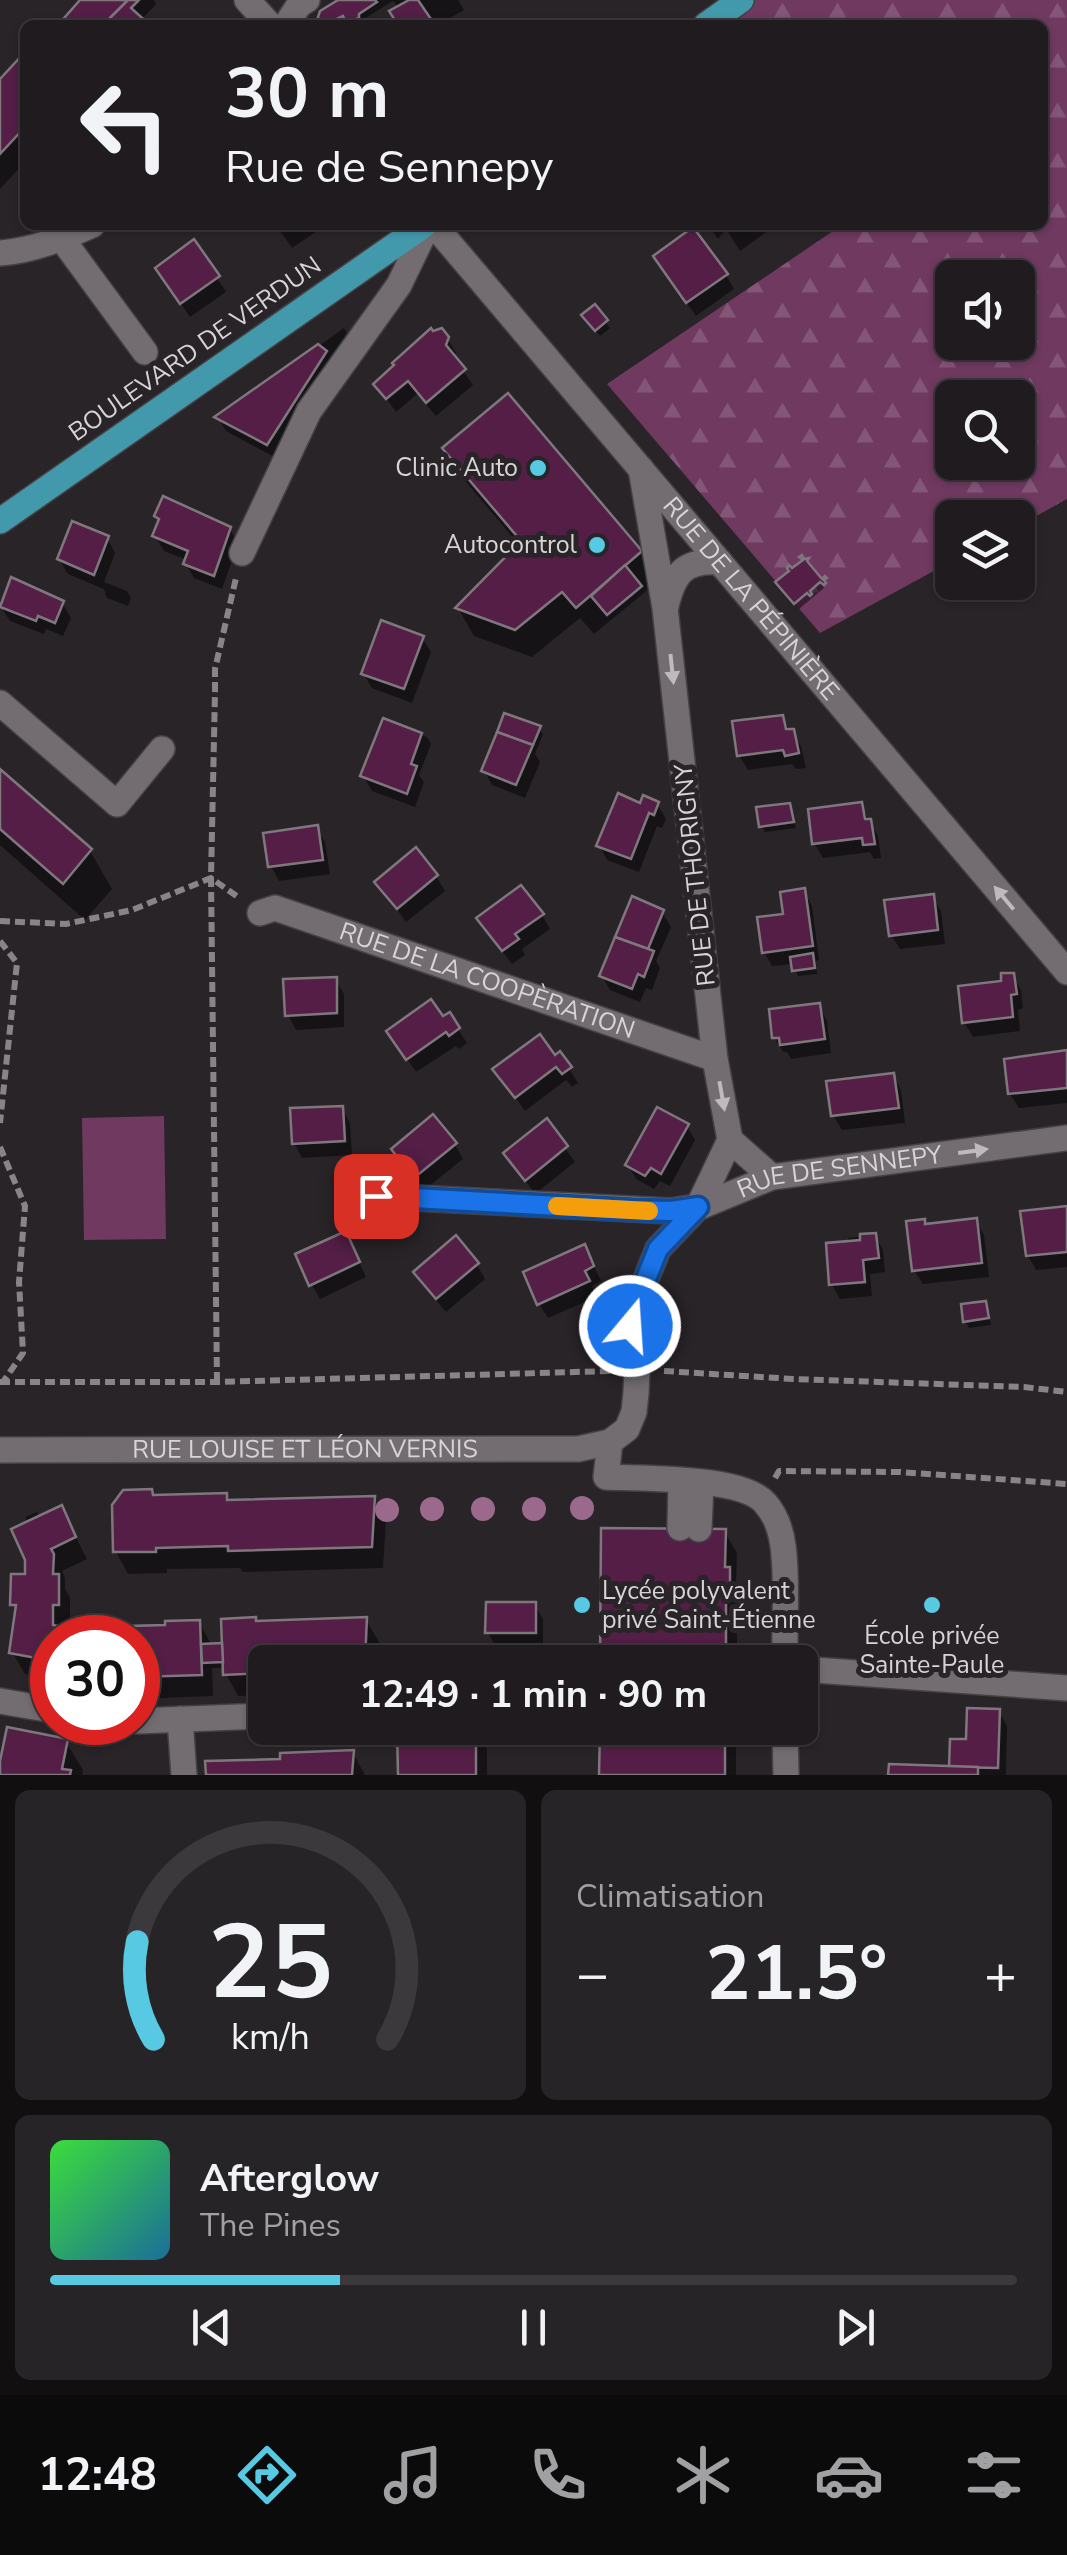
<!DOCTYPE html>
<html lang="fr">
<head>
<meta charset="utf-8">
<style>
  :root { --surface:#1f1b1e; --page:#272427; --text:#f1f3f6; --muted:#a1a1a4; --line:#3c393c; --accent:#57c9e2 }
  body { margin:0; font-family:"Nunito Sans",sans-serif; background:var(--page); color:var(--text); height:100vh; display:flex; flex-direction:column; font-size:38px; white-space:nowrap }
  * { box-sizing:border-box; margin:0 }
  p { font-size:32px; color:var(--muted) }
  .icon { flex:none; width:55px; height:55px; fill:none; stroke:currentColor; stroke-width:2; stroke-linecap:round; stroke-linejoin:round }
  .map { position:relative; height:1775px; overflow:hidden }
  .drawer { display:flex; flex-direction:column; gap:15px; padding:15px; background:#110f10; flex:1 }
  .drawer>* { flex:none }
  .hud { position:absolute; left:20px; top:20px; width:1028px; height:210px; border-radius:15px; box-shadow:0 2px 8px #0004,0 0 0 2px var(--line); background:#1f1b1e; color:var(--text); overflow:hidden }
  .buttons { position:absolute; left:935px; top:260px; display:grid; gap:20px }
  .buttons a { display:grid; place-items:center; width:100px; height:100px; border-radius:15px; background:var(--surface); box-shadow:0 2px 8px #0004,0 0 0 2px var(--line); font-size:50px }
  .speed { position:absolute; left:30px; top:1615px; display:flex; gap:20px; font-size:50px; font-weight:700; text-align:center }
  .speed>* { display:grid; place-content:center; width:130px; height:130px; border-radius:50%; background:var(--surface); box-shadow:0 2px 8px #0004,0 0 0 2px var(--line); line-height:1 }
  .speed .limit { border:15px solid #d22; background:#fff; color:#111 }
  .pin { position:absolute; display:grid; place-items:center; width:85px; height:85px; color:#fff; margin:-42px; border-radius:20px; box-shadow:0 5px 15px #0006 }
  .me { position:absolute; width:110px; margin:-55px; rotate:18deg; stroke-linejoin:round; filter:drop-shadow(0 0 8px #0008) }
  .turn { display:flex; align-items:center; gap:35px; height:210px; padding:0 40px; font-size:45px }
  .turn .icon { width:130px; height:130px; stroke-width:2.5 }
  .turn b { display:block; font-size:70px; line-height:85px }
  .big { font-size:75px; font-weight:700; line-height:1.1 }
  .drawer .tile { flex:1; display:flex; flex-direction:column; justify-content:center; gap:15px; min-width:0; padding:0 35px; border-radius:15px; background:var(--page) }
  .drawer .dial { align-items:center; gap:0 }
  .dial svg { height:260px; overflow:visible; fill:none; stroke:var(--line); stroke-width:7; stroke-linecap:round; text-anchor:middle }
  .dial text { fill:var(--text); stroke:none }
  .song { display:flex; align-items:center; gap:30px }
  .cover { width:120px; height:120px; border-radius:15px; background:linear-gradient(135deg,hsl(120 70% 55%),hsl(200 70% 35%)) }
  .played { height:10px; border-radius:5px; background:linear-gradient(90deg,var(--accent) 30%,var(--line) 30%) }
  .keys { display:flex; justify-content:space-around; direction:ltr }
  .heat { display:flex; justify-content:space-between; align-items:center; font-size:55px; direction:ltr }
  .drawer .tiles { flex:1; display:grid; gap:15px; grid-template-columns:1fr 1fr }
  .tile:last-child { grid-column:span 2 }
  .trip { position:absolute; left:248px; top:1645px; width:570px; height:100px; border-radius:15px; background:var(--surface); box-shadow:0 2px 8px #0004,0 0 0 2px var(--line); font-weight:700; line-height:100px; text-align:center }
  .menu { display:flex; height:160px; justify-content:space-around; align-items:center; background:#0c0b0c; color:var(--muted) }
  .menu .icon { width:70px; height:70px }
  .menu .current { color:var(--accent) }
  .menu b { font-size:45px; color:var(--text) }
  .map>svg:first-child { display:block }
</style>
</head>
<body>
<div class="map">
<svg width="1067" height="1775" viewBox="0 0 1067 1775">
  <defs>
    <pattern id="forest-firs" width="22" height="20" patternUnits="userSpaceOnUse" patternTransform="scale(2.5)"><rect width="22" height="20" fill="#6f3960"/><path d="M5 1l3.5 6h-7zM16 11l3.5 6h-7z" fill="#835576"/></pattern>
  </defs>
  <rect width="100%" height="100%" fill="#292428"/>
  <path fill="url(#forest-firs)" fill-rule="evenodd" d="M753,0H1067V499L1018,526V518H952V561L820,633L607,384L842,225H1042V25H718ZM952,278H1018V342H952ZM952,398H1018V462H952Z"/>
  <path fill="#6f3960" d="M164,1116L166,1239L84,1240L82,1118Z"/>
  <g fill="#0007">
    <path d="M84,0H154L156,4L141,20L146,25H62Z"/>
    <path d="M343,0H458L464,10L438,25H400L399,8L393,1L361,21V25H349L347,22L340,25H321L319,23Z"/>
    <path d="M25,55V162L0,189V83Z"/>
    <path d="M276,225H326L292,248Z"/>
    <path d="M708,225H776L740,251L726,229L718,239Z"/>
    <path d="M664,271L726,275L734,289L696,316Z"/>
    <path d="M217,278L226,292L190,317L167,283Z"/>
    <path d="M594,308L610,328L600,336L588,322Z"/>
    <path d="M344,328L347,333L329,359L333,367L276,458L226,431L218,418Z"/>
    <path d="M447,338L456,353L454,358L473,385L436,416L417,394L396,412L376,384Z"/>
    <path d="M445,449L640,552L656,580L644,593L594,634L580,618L532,657L474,636L458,608L520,546L462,477Z"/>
    <path d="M157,516L230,529L238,544L222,589L194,578L186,564L187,560L164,551L155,536L161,522Z"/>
    <path d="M107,538L115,553L104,582L127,591L131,598L128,606L107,598L104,589L68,574L59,559Z"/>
    <path d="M821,581L824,588L799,609L782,589Z"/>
    <path d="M62,603L71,618L63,636L46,629L44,634L10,621L1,607Z"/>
    <path d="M422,638L431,652L412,703L372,688L363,673Z"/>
    <path d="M782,718L801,746L806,768L796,769L792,764L748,770L739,755Z"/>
    <path d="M384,722L427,737L431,744L419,775L424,782L415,807L372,791L363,776Z"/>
    <path d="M539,728L543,734L535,754L540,762L525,798L492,785L484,770Z"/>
    <path d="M0,772L90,851L112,889L85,920L0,845Z"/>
    <path d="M657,804L666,819L662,828L657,826L639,872L607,860L599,845L642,806Z"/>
    <path d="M860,804L878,836L881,858L874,859L870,852L823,858L814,843Z"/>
    <path d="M789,805L796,828L765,832L762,826Z"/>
    <path d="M316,828L325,842L330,874L279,881L271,866Z"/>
    <path d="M436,876L445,891L406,922L377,882Z"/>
    <path d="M804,891L812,906L819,960L816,961L817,974L798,976L793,964L772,966L764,952Z"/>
    <path d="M932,897L941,911L945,944L900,949L891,935Z"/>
    <path d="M662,912L671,927L656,961L660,968L652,990L646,988L640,1002L610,990L602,976Z"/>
    <path d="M542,915L550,929L522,949L525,955L512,964L488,933Z"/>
    <path d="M1012,975L1021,990L1023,1008L1018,1010L1020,1031L973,1037L964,1022Z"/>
    <path d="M335,979L344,994V1027L296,1030L288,1015Z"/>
    <path d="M819,1006L827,1021L831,1053L791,1059L787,1052H783L775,1038Z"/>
    <path d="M449,1015L467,1043L459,1049L456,1046L416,1072L398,1046Z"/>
    <path d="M1067,1053V1103L1019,1108L1010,1094Z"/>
    <path d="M560,1054L578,1083L572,1087L566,1080L525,1111L496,1070L554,1059Z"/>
    <path d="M893,1075L901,1090L905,1123L842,1130L833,1115Z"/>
    <path d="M342,1108L350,1123L352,1155L302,1158L294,1143Z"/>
    <path d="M546,1122L575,1162L535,1194L506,1154Z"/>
    <path d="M687,1126L695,1140L670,1186L660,1181L654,1189L636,1179L628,1165Z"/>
    <path d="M455,1145L463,1159L424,1190L394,1150Z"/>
    <path d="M1067,1209V1267L1036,1270L1028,1256Z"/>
    <path d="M976,1221L984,1235L989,1277L923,1284L914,1270L924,1222L926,1226Z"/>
    <path d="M875,1235L883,1250L885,1272L870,1274L872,1296L840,1299L832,1285L850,1244L848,1238L858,1237L862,1245Z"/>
    <path d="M353,1248L366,1277L320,1299L312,1285Z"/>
    <path d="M592,1262L601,1281L592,1286L596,1297L548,1318L539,1304Z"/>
    <path d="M477,1265L485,1279L446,1312L425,1287L416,1273Z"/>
    <path d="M985,1303L989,1310L991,1325L969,1328L965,1321Z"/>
    <path d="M151,1492L154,1497L226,1495L230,1502L373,1498L386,1520L383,1568L243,1572L240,1568L167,1569V1573L128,1574L116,1552Z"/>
    <path d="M61,1508L87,1559L62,1571L65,1578V1589L70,1598V1626H66L73,1638H52V1679L25,1674L12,1652L18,1612L13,1604L28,1577V1523L25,1517L37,1512L40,1518Z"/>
    <path d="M604,1530L724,1531L737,1553L736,1583L741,1591V1605H737V1662H603Z"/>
    <path d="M534,1605L543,1619V1647H496L488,1633Z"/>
    <path d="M366,1620L379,1642L377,1662H265V1695L238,1696L226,1674L225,1668H212L213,1696L138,1699V1638L168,1627L199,1622L211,1644L225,1646L257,1624Z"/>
    <path d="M999,1712L1007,1726L1006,1775H891L951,1769L968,1742Z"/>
    <path d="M400,1728H475L487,1749V1775H400Z"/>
    <rect x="602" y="1728" width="134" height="47"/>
    <path d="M66,1742L83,1770L82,1775H0Z"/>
    <path d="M353,1753L365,1775H208Z"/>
  </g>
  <g fill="#541e47" stroke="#7e787c" stroke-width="2.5">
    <path d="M80,0H128L103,25H58Z"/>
    <path d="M128,0H139L131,8L150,25H103Z"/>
    <path d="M338,0H375L377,2L359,14V18L346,23L343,16L324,25L316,23L320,11Z"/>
    <path d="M409,0H418L435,25H398L389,11Z"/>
    <path d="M25,52V127L0,154V79Z"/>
    <path d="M693,227L728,274L686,303L653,256Z"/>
    <path d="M194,239L220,276L180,304L155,268Z"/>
    <path d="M595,304L608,320L595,331L581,315Z"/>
    <path d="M431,328L433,331L442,328L449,337L446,345L466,369L426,403L408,381L386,399L373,384L394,365L392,363Z"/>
    <path d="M318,344L327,351L267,445L214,417Z"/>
    <path d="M508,393L642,551L576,608L562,592L515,630L455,608L521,541L442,448Z"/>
    <path d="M163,496L231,527L214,576L183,564L188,551L152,536L159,519L154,516Z"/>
    <path d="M72,521L109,536L94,575L57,559Z"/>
    <path d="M802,555L804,559L809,558L807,561L822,579L825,576L827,578L824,580L826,583L824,585L820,582L810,591L812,594L810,596L807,593L794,604L775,582L789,571L787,568L789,565L792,568L803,560L799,557Z"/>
    <path d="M625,565L642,586L607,615L591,596Z"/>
    <path d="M11,577L64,601L55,623L38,616L36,621L0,607Z"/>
    <path d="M381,620L424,636L404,689L361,674Z"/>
    <path d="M504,713L541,726L533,745L497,732Z"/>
    <path d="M783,715L786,729H794L799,753L785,756L783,750L737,756L732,721Z"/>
    <path d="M383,718L422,733L411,764L417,766L407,794L360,776Z"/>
    <path d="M497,732L533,745L516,785L481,771Z"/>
    <path d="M0,769L92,849L63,884L0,829Z"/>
    <path d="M618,793L640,803L643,795L659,802L654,815L649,813L631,859L596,846Z"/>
    <path d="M862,802L865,819H871L875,844L863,845L862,838L812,844L808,809Z"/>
    <path d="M790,803L794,822L759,827L756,807Z"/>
    <path d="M318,825L323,860L268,867L263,833Z"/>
    <path d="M416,847L438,875L397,909L374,882Z"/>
    <path d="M521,885L544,914L515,934L519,939L502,951L476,918Z"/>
    <path d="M805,888L813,946L762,953L757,917L783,914L780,892Z"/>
    <path d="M934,894L938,930L889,936L884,900Z"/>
    <path d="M632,896L664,910L648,949L615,937Z"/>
    <path d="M615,937L654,951L644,977L638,974L632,989L599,976Z"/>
    <path d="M813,953L815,968L792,971L790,957Z"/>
    <path d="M1001,973H1014L1017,994L1011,995L1013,1017L962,1023L958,986L1001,981Z"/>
    <path d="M337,977V1013L285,1016L283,979Z"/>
    <path d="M431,999L443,1016L450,1012L460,1028L449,1036L446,1032L406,1060L386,1031Z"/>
    <path d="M820,1003L825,1039L780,1045L779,1038H772L769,1009Z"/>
    <path d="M540,1034L555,1055L560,1051L572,1067L562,1074L556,1067L515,1098L492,1069Z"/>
    <path d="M1067,1050V1088L1008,1094L1004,1059Z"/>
    <path d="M894,1073L899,1108L831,1116L826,1081Z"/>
    <path d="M343,1106L345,1141L292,1144L290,1108Z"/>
    <path d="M657,1107L689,1124L661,1174L651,1168L645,1176L625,1165Z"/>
    <path d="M433,1114L457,1143L414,1178L391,1149Z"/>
    <path d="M547,1118L568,1146L525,1181L503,1153Z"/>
    <path d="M1067,1206V1252L1026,1256L1020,1211Z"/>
    <path d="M977,1218L982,1263L912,1271L906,1221L925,1219V1224Z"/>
    <path d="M346,1231L360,1262L309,1286L295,1254Z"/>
    <path d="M876,1233L879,1258L863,1260L865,1282L829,1285L826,1243L860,1240V1234Z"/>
    <path d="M456,1235L479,1263L436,1299L413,1272Z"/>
    <path d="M585,1244L594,1266L585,1271L590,1281L537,1305L523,1272Z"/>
    <path d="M986,1301L989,1318L963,1322L961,1304Z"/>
    <path d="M152,1489L153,1495L227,1493V1500L375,1496L372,1547L228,1551V1546L156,1548V1552H113L112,1505L123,1490Z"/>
    <path d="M62,1505L76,1537L51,1549L54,1554L53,1574H59V1605H53V1625L71,1629L69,1638H52V1661L9,1653L16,1605H10L11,1574H25V1560L11,1529Z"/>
    <path d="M601,1528L726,1529L725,1567H730V1584H726V1662H600Z"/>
    <path d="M486,1602H536V1633H485Z"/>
    <path d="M256,1617V1621L367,1617L365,1662H265V1673L223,1675L221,1619Z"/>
    <path d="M200,1620L202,1675L138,1677V1638H89V1627L165,1625V1621Z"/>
    <path d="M222,1643L223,1662L202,1663L201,1644Z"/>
    <path d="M967,1708L1000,1709L998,1768L949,1767L950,1739H966Z"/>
    <path d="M7,1727L68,1739L62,1769L71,1770L70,1775H0V1761Z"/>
    <path d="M397,1728H476V1775H398Z"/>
    <path d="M600,1728H725V1775H599Z"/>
    <path d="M354,1750L352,1775H206L205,1761L280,1759V1753Z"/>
    <path d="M889,1764L978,1767V1775H888Z"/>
  </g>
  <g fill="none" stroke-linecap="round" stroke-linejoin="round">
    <defs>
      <g id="minor">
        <path d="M247,0L270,25"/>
        <path d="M286,25L299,5L307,0"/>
        <path id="s1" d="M434,225L1067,972"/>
        <path d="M62,239L145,352"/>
        <path d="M0,253C32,251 63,238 92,225"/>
        <path d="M242,553L309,411L399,285L428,225"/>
        <path d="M666,606C674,573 684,560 720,562"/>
        <path d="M0,703L117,804L162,749"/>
        <path id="s2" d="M260,913L275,908L715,1059"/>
        <path d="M730,1140L772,1177"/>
        <path id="s3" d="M376,1196L671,1211L702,1206L772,1177L1067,1138"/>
        <path d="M610,1442L606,1477C642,1479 742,1476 765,1503C775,1514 781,1531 783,1546C788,1582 784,1625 785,1662"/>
        <path id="s4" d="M0,1450L578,1449L610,1442L627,1429L634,1412L636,1393L637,1370L630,1326L640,1294L658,1249L698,1207L730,1140L715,1059L665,608L641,469"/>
        <path d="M680,1528L681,1481"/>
        <path d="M699,1529L701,1483"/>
        <path d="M800,1669L1067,1688"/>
        <path d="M0,1701L52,1710"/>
        <path d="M180,1719L184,1775"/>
        <path d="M138,1721L265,1716"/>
        <path d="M785,1728L786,1775"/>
      </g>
      <g id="major">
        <path d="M706,25L741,0"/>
        <path d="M0,521L424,225"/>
      </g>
    </defs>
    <use href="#minor" stroke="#454143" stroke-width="28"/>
    <use href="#major" stroke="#454143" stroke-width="28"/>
    <g stroke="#888487" stroke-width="6" stroke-dasharray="10 5" stroke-linecap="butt">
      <path d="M0,921L66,924L132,910L211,878L238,897"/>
      <path d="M0,941L17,963L0,1123"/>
      <path d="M0,1147L25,1206L19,1282L23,1353L3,1382"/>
      <path d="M664,1371L793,1379L1024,1387L1067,1392"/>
      <path d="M0,1382H217L611,1371"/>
      <path d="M217,1382L211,878L215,692V669L236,578"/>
      <path d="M775,1478L779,1471L900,1472L1067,1484"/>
    </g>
    <use href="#minor" stroke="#736d71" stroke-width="25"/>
    <use href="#major" stroke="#4399ac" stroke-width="25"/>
  </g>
  <g fill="#9a698c">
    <circle cx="582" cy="1508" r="12"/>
    <circle cx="432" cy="1509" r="12"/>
    <circle cx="483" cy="1509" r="12"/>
    <circle cx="534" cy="1509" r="12"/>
    <circle cx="387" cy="1510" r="12"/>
  </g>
  <defs><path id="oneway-solid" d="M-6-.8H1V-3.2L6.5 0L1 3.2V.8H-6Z" transform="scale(2.5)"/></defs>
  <g fill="#bebabd">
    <use href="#oneway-solid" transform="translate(672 669) rotate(84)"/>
    <use href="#oneway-solid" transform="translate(1004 898) rotate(-130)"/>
    <use href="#oneway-solid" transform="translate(722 1096) rotate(80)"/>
    <use href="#oneway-solid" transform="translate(973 1151) rotate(-8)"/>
  </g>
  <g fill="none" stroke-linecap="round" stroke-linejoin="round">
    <defs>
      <path id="route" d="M376,1196L632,1210L671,1211L698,1207L658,1249L640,1294L630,1326"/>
    </defs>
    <use href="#route" stroke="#114b97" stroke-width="25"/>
    <use href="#route" stroke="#1a73e8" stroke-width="18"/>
    <path stroke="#f59e0b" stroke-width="18" d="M557,1206L649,1211"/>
  </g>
  <g fill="#57c9e2" stroke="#292428" stroke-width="4">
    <circle cx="538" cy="468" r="10"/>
    <circle cx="597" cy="545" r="10"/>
    <circle cx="582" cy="1605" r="10"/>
    <circle cx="932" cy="1605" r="10"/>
  </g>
  <g text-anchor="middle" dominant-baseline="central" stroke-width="10" stroke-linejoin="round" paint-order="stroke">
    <g font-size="25" fill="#d7d4d6" stroke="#292428">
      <text transform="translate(195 349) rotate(-35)">BOULEVARD DE VERDUN</text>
      <text stroke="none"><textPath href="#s1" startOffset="490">RUE DE LA PÉPINIÈRE</textPath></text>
      <text transform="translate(695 875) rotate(-96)">RUE DE THORIGNY</text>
      <text stroke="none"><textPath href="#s2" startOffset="240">RUE DE LA COOPÈRATION</textPath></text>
      <text stroke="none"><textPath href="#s3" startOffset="470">RUE DE SENNEPY</textPath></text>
      <text stroke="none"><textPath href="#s4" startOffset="305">RUE LOUISE ET LÉON VERNIS</textPath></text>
    </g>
    <g font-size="25" fill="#d7d4d6" stroke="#292428" text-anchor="end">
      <text x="518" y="468">Clinic Auto</text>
      <text x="577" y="545">Autocontrol</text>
      <text x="602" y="1591" text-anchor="start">Lycée polyvalent<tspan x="602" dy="29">privé Saint-Étienne</tspan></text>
      <text x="932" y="1636" text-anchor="middle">École privée<tspan x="932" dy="29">Sainte-Paule</tspan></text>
    </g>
  </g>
</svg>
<div class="buttons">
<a><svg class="icon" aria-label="sound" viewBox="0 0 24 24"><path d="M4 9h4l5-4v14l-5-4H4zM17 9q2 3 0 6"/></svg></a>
<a><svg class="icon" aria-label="search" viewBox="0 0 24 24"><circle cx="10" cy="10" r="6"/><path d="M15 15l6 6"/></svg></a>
<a><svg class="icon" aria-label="layers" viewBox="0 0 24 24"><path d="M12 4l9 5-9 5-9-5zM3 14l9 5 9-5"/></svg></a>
</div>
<div class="speed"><div class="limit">30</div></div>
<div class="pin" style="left:376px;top:1196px;background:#d93025"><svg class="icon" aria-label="arrive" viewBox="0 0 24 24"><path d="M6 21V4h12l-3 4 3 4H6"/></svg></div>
<svg class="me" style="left:630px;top:1326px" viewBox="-20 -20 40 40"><circle r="17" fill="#1a73e8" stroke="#fff" stroke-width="3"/><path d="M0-11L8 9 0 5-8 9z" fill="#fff"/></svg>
<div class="trip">12:49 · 1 min · 90 m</div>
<div class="hud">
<div class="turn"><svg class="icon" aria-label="left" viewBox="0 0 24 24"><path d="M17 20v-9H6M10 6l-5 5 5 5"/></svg><div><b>30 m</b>Rue de Sennepy</div></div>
</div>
</div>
<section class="drawer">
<div class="tiles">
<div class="tile dial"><svg viewBox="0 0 100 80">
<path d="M14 69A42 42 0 1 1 86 69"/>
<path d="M14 69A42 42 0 0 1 9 39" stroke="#57c9e2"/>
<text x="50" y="56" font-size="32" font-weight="700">25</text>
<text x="50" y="72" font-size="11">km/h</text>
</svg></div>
<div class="tile"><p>Climatisation</p>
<div class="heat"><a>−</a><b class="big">21.5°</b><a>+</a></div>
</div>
<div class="tile">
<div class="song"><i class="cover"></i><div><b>Afterglow</b><p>The Pines</p></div></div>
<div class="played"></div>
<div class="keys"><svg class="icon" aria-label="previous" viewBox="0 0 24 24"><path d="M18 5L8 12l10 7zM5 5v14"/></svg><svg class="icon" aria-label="pause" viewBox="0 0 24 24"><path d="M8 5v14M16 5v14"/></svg><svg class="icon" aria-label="next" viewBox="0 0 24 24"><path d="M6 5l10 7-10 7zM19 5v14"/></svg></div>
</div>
</div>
</section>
<nav class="menu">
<b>12:48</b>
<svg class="icon current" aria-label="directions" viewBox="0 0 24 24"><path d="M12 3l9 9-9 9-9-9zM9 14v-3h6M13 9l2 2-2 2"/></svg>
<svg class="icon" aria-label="music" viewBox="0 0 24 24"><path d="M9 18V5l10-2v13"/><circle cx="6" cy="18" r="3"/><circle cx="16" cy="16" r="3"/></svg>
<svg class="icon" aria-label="phone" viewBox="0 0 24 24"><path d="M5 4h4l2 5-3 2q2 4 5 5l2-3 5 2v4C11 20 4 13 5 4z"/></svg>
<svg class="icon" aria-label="climate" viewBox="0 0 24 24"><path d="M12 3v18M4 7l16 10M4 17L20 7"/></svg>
<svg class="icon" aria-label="car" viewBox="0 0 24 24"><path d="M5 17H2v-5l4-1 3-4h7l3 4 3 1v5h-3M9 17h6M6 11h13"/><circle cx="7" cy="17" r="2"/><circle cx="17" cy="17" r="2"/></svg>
<svg class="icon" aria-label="filters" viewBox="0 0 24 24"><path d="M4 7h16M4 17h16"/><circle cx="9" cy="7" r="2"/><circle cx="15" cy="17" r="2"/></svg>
</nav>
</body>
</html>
